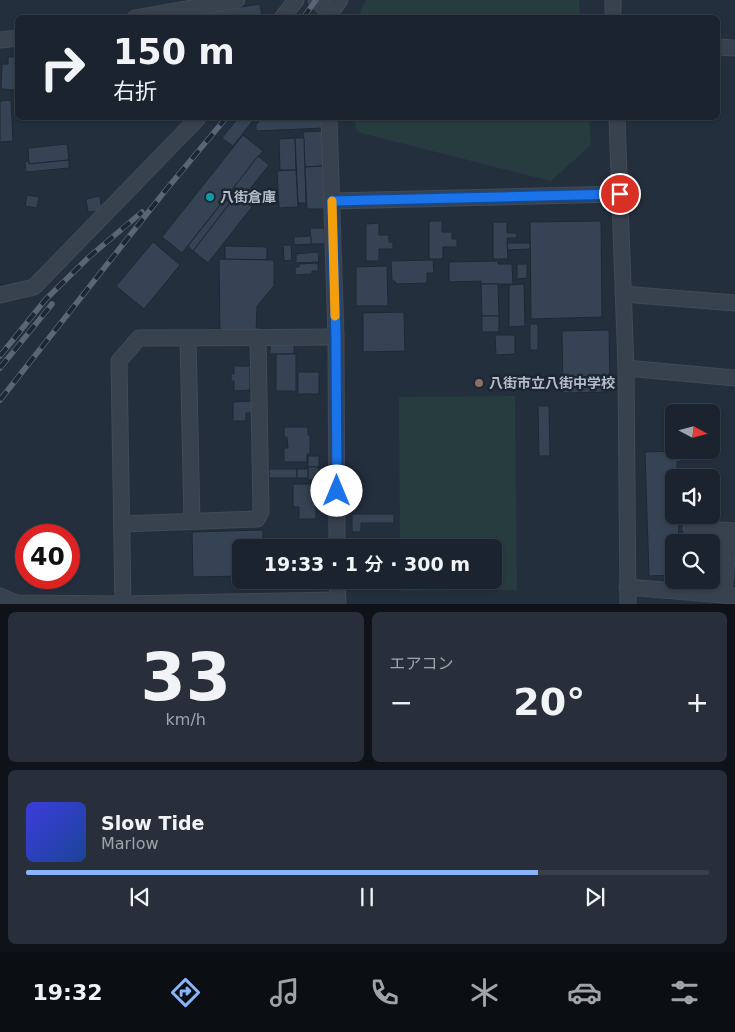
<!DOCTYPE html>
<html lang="ja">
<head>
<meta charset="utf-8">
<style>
  :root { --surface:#1b232e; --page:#282f3a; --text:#f1f3f6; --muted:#a0a4aa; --line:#39404a; --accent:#8ab4f8 }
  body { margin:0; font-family:"DejaVu Sans","Noto Sans JP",sans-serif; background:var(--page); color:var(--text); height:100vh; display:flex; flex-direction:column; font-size:19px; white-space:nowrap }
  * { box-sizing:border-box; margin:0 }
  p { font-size:16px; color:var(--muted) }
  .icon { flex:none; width:28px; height:28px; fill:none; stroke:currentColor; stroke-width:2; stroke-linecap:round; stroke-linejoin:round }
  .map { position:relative; height:604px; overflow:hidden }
  .sheet { display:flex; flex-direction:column; gap:8px; padding:8px; background:#0f1319; flex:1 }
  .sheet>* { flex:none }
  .banner { position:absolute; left:15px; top:15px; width:705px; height:105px; border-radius:8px; box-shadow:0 1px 4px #0004,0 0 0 1px var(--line); background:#1b232e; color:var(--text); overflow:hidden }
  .needle { width:32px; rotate:97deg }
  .tools { position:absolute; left:665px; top:404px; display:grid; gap:10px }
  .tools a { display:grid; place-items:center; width:55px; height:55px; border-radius:8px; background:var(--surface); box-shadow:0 1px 4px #0004,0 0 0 1px var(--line); font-size:25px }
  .speed { position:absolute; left:15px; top:524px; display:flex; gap:10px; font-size:25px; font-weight:700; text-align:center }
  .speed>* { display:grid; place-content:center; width:65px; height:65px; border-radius:50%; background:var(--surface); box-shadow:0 1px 4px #0004,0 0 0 1px var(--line); line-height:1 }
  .speed .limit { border:8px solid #d22; background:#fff; color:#111 }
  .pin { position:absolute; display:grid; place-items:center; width:42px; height:42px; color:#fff; margin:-21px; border:2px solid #fff; border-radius:50%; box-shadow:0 1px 5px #0007 }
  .me { position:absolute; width:55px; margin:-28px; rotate:0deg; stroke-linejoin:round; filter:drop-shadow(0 0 4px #0008) }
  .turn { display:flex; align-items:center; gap:18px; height:105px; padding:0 15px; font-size:22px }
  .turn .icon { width:65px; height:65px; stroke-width:2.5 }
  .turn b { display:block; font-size:35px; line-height:42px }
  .big { font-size:38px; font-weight:600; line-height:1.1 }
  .sheet .widget { flex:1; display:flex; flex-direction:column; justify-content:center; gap:8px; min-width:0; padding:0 18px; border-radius:8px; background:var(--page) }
  .sheet .dial { align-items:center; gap:0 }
  .dial b { font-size:65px; line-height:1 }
  .song { display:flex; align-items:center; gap:15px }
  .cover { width:60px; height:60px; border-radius:8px; background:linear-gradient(135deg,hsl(240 70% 55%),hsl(220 70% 35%)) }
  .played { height:5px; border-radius:2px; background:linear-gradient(90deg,var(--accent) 75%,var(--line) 75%) }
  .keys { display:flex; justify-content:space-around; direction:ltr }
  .heat { display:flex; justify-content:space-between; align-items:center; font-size:28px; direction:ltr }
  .sheet .tiles { flex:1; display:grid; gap:8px; grid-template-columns:1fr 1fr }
  .widget:last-child { grid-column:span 2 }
  .trip { position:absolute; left:232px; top:539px; width:270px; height:50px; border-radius:8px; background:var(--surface); box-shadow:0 1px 4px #0004,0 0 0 1px var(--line); font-weight:600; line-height:50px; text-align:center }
  .menu { display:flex; height:80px; justify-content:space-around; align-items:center; background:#0b0e12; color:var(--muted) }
  .menu .icon { width:35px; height:35px }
  .menu .active { color:var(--accent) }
  .menu b { font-size:22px; color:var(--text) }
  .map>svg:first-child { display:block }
</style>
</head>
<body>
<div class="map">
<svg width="735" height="605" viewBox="0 0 735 605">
  <rect width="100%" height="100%" fill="#242f3e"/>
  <g fill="#263c3f">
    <path d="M366,0H579L580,17H358Z"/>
    <path d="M354,118H589L591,145L551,181L357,132Z"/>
    <path d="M515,396L517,590L401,591L400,580H494V548L400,547L399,397Z"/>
  </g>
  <g fill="#364354" stroke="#1f2835">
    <path d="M260,4L262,18H204L203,13Z"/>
    <path d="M8,57H18L17,90L1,89L2,64H8Z"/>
    <path d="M11,100L13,141L0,142V101Z"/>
    <path d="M238,118H255L233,146L222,138Z"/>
    <path d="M261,118H322L323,128L256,131V125Z"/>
    <path d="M322,131L323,166L305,167L303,132Z"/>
    <path d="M243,135L263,151L182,253L162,237Z"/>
    <path d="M295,138L296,170H280L279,139Z"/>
    <path d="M295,138H304L306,203H298Z"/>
    <path d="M67,144L69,160L29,164L28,148Z"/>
    <path d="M258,156L269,165L245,195L234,187Z"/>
    <path d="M69,160V168L26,172L25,162L29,161V164Z"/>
    <path d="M323,166L325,209H307L305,167Z"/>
    <path d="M296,170L298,207L279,208L277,171Z"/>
    <path d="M231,191L236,195L193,251L188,246Z"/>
    <path d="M27,195L39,197L37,208L25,206Z"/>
    <path d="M236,195L252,207L208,263L193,251Z"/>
    <path d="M100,196L102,211L88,212L86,199Z"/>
    <path d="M429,221H442V232H452V239H457V247H443V259H429Z"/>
    <path d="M601,221L602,317L531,319L530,222Z"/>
    <path d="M493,222H507V233H516L517,238H507L508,259H493Z"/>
    <path d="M379,223V235H389V242H393V249H379V261H366V224Z"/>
    <path d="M310,228H324L325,244H311Z"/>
    <path d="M311,236V244L294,245V237Z"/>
    <path d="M153,242L180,265L144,309L116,286Z"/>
    <path d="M507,243H530V249L508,250Z"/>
    <path d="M283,245H291L292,260L284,261Z"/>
    <path d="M225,246L267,247V260L225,259Z"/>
    <path d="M318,252L319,262L296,263V254Z"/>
    <path d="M219,259L274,260V286L257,306L256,333L220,334Z"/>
    <path d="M433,260L434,273H427V283L396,284L395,281H392L391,261Z"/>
    <path d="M498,261V264H512L513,284H481V281L449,282V262Z"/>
    <path d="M318,263V271H312V274L295,275V267H299V264Z"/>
    <path d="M517,264H527V278L517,279Z"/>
    <path d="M387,266L388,306H356V267Z"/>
    <path d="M481,284H498L499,316H482Z"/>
    <path d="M524,284L525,326L509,327V285Z"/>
    <path d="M404,312L405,351L363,352V313Z"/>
    <rect x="482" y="316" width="17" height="16"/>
    <rect x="530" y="324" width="8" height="26"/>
    <path d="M609,330L610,392L563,393L562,331Z"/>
    <path d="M495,335H515V354L496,355Z"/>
    <rect x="270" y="343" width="24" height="11"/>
    <rect x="276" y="354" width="20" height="37"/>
    <path d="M234,366H250V390L234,391V381H231V374H234Z"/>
    <rect x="298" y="372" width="21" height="22"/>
    <path d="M252,401V413H246V421H233V402Z"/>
    <path d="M538,406H549L550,456H539Z"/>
    <path d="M284,427H308V435H310V454H307V462H284V448H288L287,437H284Z"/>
    <path d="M672,451V454H682V461L677,462V478H674V515H678L679,542H674V575L649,576L645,452Z"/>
    <rect x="308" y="456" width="11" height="11"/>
    <rect x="308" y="467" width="11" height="13"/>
    <rect x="269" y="469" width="28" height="9"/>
    <rect x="297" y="469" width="11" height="9"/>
    <path d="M293,484H316V519H299V507H293Z"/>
    <path d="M352,514H394V523H361V532H352Z"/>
    <path d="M263,530V548H241V576L193,577L192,532Z"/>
    <path d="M720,534L721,545H711V542H709V535Z"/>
  </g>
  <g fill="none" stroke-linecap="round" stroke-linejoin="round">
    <defs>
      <g id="minor">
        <path d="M316,0L330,13"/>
        <path d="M613,0V18"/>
        <path d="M135,18L237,0"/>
        <path d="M282,18L296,0"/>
        <path d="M330,18V13L340,0"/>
        <path d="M0,40L18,38"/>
        <path d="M718,47L735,48"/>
        <path d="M329,118L336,337L337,548"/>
        <path d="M617,118L626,368L628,605"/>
        <path d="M332,201L619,194"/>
        <path d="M623,294L735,303"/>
        <path d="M0,295L34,287L198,118"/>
        <path d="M188,338L192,521"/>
        <path d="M626,368L735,378"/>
        <path d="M122,524L257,519L261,512L258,337"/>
        <path d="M691,528L735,531"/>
        <path d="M337,580L338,605"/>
        <path d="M627,587L735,596"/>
        <path d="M724,595L729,531"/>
        <path d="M0,596L16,603L123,604L338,600"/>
        <path d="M123,605L119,361L139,338L336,337"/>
      </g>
    </defs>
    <use href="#minor" stroke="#414a57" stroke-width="17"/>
    <use href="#minor" stroke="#38414e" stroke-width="15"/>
    <defs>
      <g id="rail">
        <path d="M303,18L316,0"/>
        <path d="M0,356L46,299L89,257L142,212"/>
        <path d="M0,368L52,304"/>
        <path d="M0,400L165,191L226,118"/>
      </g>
    </defs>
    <use href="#rail" stroke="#5a6575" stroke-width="5.5"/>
    <use href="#rail" stroke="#1d2633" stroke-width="4" stroke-dasharray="11" stroke-linecap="butt"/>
  </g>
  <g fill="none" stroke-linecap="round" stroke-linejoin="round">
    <defs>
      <path id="route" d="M337,491L336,337L332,201L620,194"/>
    </defs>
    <use href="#route" stroke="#114b97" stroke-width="12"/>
    <use href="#route" stroke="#1a73e8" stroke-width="9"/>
    <path stroke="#f59e0b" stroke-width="9" d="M332,201L335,316"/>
  </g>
  <circle fill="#0f9aa8" stroke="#1d2633" stroke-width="2" cx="210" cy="197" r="5"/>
  <circle fill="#8d6e63" stroke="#1d2633" stroke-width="2" cx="479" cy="383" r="5"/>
  <g text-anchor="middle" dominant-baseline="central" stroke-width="5" stroke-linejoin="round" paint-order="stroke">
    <g font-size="14" font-weight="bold" fill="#b4bcc9" stroke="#1d2633" text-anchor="start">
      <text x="220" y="197">八街倉庫</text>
      <text x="489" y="383">八街市立八街中学校</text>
    </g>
  </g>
</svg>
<div class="tools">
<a><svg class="needle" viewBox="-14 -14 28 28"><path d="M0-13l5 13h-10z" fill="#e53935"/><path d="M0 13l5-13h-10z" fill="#a0a4aa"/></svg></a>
<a><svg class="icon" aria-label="sound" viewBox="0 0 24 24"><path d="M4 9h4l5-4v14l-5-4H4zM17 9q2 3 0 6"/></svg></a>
<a><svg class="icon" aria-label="search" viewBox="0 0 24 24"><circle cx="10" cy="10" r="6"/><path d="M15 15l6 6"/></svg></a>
</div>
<div class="speed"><div class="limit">40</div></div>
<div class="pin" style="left:620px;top:194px;background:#d93025"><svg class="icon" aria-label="arrive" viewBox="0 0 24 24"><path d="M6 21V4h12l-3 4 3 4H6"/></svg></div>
<svg class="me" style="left:337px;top:491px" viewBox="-20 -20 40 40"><circle r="19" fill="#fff"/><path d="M0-13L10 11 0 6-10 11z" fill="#1a73e8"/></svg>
<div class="trip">19:33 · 1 分 · 300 m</div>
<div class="banner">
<div class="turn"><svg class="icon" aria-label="right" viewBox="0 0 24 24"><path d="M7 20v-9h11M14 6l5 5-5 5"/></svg><div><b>150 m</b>右折</div></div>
</div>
</div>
<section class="sheet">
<div class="tiles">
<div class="widget dial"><b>33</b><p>km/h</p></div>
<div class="widget"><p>エアコン</p>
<div class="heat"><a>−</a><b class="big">20°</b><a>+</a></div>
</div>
<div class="widget">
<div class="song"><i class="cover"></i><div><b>Slow Tide</b><p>Marlow</p></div></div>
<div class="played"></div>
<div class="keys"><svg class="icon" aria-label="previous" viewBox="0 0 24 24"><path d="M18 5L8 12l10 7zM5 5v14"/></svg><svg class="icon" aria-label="pause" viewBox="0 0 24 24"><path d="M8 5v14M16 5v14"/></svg><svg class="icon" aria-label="next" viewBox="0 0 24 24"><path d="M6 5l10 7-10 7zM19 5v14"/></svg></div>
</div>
</div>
</section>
<nav class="menu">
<b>19:32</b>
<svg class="icon active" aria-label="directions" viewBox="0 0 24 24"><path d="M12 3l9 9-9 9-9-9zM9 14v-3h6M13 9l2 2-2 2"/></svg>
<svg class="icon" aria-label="music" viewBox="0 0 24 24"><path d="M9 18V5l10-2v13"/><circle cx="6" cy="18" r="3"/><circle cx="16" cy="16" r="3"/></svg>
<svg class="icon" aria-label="phone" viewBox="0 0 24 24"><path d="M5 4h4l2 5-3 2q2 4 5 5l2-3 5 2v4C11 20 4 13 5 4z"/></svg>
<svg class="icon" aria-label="climate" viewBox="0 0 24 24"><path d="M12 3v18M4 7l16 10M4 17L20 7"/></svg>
<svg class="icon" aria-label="car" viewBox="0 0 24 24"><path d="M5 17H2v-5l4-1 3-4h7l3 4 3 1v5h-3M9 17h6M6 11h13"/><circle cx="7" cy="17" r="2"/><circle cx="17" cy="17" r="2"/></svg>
<svg class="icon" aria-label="filters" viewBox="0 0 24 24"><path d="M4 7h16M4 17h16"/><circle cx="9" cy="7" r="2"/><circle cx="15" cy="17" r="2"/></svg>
</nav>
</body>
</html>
